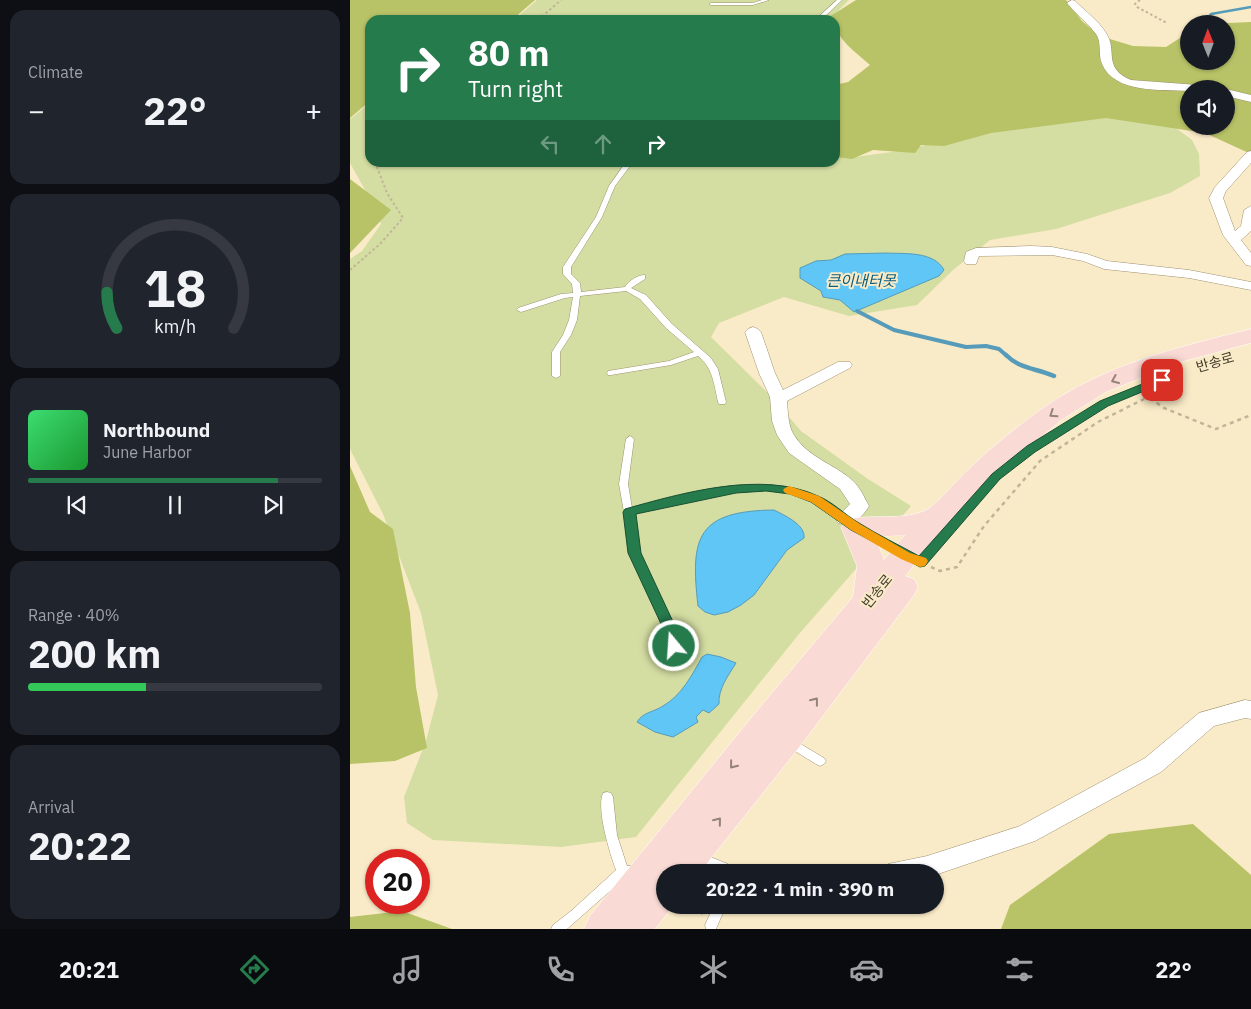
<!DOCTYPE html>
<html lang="en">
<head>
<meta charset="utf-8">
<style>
  :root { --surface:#171b24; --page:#20242c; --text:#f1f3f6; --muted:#9ea1a6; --line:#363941; --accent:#267b4d }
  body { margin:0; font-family:"IBM Plex Sans","Noto Sans KR",sans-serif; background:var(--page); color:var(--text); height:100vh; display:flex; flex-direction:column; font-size:19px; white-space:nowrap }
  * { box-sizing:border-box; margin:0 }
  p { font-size:16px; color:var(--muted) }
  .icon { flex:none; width:28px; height:28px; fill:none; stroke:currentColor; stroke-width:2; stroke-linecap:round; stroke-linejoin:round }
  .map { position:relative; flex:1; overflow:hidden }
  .drawer { display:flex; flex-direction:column; gap:10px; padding:10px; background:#0d0f14; width:350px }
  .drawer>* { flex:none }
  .guide { position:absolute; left:15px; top:15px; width:475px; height:152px; border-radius:15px; box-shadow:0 1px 4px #0004; background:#267b4d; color:#fff; overflow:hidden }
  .needle { width:32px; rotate:359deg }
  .tools { position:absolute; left:830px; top:15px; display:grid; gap:10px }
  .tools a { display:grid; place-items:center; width:55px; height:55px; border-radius:50%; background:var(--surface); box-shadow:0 1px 4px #0004; font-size:25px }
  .speed { position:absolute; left:15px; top:849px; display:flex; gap:10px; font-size:25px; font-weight:700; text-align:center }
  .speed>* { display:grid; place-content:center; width:65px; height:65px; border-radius:50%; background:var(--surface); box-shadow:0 1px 4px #0004; line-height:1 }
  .speed .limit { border:8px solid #d22; background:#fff; color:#111 }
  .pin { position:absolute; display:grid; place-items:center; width:42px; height:42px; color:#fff; margin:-21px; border-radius:10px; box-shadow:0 2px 8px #0006 }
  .me { position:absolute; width:55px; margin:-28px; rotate:342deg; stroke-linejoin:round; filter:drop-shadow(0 0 4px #0008) }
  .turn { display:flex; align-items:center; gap:18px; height:105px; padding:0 20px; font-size:22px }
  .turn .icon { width:65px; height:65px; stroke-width:2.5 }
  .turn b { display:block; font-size:35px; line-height:42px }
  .lanes { display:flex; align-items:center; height:48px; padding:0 20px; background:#0003; justify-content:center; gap:25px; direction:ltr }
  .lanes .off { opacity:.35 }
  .big { font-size:38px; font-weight:700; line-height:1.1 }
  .drawer .card { flex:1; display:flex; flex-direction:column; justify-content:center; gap:8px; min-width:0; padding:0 18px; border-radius:15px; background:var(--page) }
  .drawer .dial { align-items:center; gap:0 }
  .dial svg { height:130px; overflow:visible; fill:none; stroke:var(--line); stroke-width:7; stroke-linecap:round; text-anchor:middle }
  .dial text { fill:var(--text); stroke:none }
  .song { display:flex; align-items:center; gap:15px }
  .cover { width:60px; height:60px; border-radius:8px; background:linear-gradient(135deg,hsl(140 70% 55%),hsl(130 70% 35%)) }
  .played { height:5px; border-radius:2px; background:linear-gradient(90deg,var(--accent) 85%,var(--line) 85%) }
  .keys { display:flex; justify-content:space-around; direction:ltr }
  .heat { display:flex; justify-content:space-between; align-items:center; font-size:28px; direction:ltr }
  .charge { height:8px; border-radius:4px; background:linear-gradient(90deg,#34c759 40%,var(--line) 0) }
  .trip { position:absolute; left:306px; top:864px; width:288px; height:50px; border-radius:25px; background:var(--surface); box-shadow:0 1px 4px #0004; font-weight:700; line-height:50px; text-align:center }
  .tabs { display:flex; height:80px; justify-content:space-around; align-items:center; background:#090b0e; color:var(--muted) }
  .tabs .icon { width:35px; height:35px }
  .tabs .selected { color:var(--accent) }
  .tabs b { font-size:22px; color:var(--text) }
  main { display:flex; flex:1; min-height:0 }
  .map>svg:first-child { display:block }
</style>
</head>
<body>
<main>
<section class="drawer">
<div class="card"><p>Climate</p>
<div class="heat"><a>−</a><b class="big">22°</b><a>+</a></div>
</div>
<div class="card dial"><svg viewBox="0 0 100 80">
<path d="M14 69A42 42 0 1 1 86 69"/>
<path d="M14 69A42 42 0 0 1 8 47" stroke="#267b4d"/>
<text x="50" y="56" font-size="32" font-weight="700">18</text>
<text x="50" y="72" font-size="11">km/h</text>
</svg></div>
<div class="card">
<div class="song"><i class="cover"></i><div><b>Northbound</b><p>June Harbor</p></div></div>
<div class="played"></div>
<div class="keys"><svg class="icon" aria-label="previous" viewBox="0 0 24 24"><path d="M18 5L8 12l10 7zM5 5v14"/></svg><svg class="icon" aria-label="pause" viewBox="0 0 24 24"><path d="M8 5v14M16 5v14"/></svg><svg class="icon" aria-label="next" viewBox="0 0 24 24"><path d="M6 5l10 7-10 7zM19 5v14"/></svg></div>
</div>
<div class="card"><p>Range · 40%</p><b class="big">200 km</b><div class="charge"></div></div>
<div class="card"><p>Arrival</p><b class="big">20:22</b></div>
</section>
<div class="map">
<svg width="901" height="929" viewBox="0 0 901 929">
  <rect width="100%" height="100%" fill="#faebc8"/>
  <g fill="#d4dda2">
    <path d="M187,0H499L479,20H164Z"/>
    <path d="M20,103V162H485V156L497,158L557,150L634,129L761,114L811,117L842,140L849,154L850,176L820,193L706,229L640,240L603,270L567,305L499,316L434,297L369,323L361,337L422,397L451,431L518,479L561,506L449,634L286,837L211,847L83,840L57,823L54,797L76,741L88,695L71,613L33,514L0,449V259L12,251L31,224L28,213L0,163V119Z"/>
  </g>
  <g fill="#b8c367" fill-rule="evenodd">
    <path d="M0,0H185L162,20H20V101L0,118Z"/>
    <path d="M506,0H716L732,21L750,36L783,46L816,47L839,32V61H876V24H857L901,22V154L855,133L756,118L641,133L594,146L571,145L565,153L523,150L502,159L485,157V85L498,82L520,65C507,53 485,39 485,20H481L479,17ZM839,89H876V126H839Z"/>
    <path d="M0,179L41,210L0,253Z"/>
    <path d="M0,466L20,512L43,529L60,613L66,687L77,748L45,761L0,764Z"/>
    <path d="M843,824L901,875V929H651L660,905L759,834Z"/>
    <path d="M52,911L102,929H0V917Z"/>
  </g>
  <g fill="#5fc6f6" stroke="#569cba">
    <path d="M536,253C555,254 584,251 594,270L589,276L504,312L490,300L473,297L471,291L450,278V268L466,261L481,260L495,254Z"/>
    <path d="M424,510C434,515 456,525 454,538L437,550L404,595L391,605L378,612L364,615L355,612L348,606C340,537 347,511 424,510Z"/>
    <path d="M357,654L371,657L386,663C378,676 368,689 369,704L359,713L353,710L346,717L348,722L323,737L305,732L287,722C293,712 304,712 313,706C332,695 342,675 352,657Z"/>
  </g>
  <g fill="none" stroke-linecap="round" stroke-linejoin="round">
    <g stroke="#569cba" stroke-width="2.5">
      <path d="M853,24L861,14L901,7"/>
      <path d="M835,42L836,33L839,32"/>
    </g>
    <path stroke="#569cba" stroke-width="4" d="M507,311L544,330L616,347L636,346L649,349L657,356"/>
    <path stroke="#569cba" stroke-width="4.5" d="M656,355C670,369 685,368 704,376"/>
    <defs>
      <g id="service">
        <path d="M412,0H419L403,5H361L359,4L361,3H403Z"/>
        <path d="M487,0H492L471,20H465Z"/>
        <path d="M276,162H283L265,186L252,217L221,267V274L230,283L231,292L275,287C279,281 287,275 295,275V279L281,288L296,295L322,324L361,358L368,369L376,402L375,404H369L368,402C364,384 363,368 348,356L321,365L261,375H258L257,373L258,371L319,361L344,352L316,328L290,299L276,291L230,296L227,320L221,335L210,352V376L206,378L202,376V352L213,335L219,320L223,297L215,298L171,312L167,310L168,308L211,294L223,293L222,284L213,274V267L246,217L259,186Z"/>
        <path d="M280,436L284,439L278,484L282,508C341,492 408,471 467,496C479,502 491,511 502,519L504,521L502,523H496C484,516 473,506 460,500C407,477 337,500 284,514L289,553L323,626L329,646L328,649L324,650L320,649L313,626L279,553L274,512L269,484L276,439Z"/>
        <path d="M516,530L573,561L575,563L573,565H567L513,535L511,533L513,531Z"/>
        <path d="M439,737L474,758L476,761L474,764L470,766L466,764L435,745L433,742L435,739Z"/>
        <path d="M257,792L261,793L263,797L267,835L277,866L288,865L292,867L294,871L292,875L276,877L217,929H201L203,925L221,911L266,870C260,854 246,809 253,793Z"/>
        <path d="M361,905H373L372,915L366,929H356L355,925L360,914Z"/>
      </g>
      <g id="minor">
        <path d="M722,0L725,1C735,11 749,21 756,33C768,50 752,68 781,80L861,86L866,89H839V91C811,89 765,94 752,64C748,55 752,42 746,34C738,23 726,14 717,3Z"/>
        <path d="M875,89H876L901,95V102L876,96Z"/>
        <path d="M901,151V163L876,191L873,198L885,231L891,226L894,210L901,206V231L891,240L901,253V266L896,265L873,235L859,198L865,187L897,152Z"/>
        <path d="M681,246L702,247L737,254L757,261L839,270L901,282V290L839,278L754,269L733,261L702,255L629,256L626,264H616L614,261L616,252L626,248Z"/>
        <path d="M403,327L408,329L411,332L425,373L433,390L488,362H500L502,365L500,368L437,401C438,412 438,426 444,435C457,457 484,464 502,480C510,487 514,497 519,506C513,517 501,527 488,523L486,519L500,504L490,489L439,453L427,435L422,421L420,397L409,373L395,332L398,329Z"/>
        <path d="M895,700L901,701V719L895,718L864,726L811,772L685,841L585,875V872H535L538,864L577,856L670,826L795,758L849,713Z"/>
        <path d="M338,848L378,864L381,872C362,872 335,879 326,859L329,851Z"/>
      </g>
      <path id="primary" d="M901,329V343L830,362L756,392L711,420L641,479L598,523L555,576L564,579L568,587L564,595L447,750L350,872H315V905H324L305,929H234L240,916L402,717L503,597L507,566L491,527L496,520C521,513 555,522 578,509C588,503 609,478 619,469C639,449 669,425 692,409C753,365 829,347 901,329ZM555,535L534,560L525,537Z"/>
    </defs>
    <use href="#service" stroke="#9f9171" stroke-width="1"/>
    <use href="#minor" stroke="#9f9171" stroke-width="1"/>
    <use href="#primary" stroke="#fff" stroke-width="1"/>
    <g stroke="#c1b598" stroke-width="2" stroke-dasharray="2.5 2.5" stroke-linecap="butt">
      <path d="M790,0L785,4L787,7L817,23"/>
      <path d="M188,20L211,0"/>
      <path d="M20,124L18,128L20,138"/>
      <path d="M0,270L30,244L53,218L37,193L25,162"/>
    </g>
    <g stroke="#c1b598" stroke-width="2.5" stroke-dasharray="4 4" stroke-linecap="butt">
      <path d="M787,389L814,408L866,429L901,415"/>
      <path d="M581,567L590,571L607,567L634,526L690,461L748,422L796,398"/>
    </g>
    <path stroke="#c1b598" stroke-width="3" stroke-dasharray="5 5" stroke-linecap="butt" d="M346,905L353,914"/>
    <use href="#service" fill="#fff" fill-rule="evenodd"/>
    <use href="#minor" fill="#fff" fill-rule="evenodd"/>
    <use href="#primary" fill="#fadad4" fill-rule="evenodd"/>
  </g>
  <defs><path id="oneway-chevron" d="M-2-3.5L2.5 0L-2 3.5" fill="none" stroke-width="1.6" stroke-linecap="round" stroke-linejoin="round" transform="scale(1.25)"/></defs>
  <g stroke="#948378">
    <use href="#oneway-chevron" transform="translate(765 380) rotate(157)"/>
    <use href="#oneway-chevron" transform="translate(703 414) rotate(146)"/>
    <use href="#oneway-chevron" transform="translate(465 701) rotate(-52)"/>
    <use href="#oneway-chevron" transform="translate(383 765) rotate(129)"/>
    <use href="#oneway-chevron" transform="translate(368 821) rotate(-51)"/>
  </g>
  <path fill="#267b4d" stroke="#195032" d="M812,376L816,377L818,380L816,382L758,406L685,452L650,479L575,566L570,567L501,530L461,502L440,494L416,491L386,493L286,514L291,553L325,626L331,646L329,650L324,651L319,650L312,626L278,553L273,512L275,509C332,493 412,470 468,496C483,502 495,515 509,523C528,535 549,545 569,556L642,474L677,446L750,401Z"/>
  <path fill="#f59e0b" d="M439,486L469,496L510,524L560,553L576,558L578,561L575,566L570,567L551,559L501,530L461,502L435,493L433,490L435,488Z"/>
  <g text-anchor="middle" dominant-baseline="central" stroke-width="4" stroke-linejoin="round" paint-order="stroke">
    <g font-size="14" fill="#413b2d" stroke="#faebc8">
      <text transform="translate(865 362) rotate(-16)">반송로</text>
      <text transform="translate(527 591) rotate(-51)">반송로</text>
    </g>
    <g font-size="15" font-style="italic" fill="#095d7d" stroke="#faebc8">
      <text x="511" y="280">큰이내터못</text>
    </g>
  </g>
</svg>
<div class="tools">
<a><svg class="needle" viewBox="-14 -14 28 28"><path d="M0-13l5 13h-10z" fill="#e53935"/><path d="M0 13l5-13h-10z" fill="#9ea1a6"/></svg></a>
<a><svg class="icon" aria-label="sound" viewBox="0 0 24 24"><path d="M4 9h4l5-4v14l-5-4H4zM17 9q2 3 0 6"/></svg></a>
</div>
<div class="speed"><div class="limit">20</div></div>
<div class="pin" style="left:812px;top:380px;background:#d93025"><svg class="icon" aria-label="arrive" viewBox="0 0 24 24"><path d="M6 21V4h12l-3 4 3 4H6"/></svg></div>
<svg class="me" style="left:324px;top:646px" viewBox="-20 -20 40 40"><circle r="17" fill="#267b4d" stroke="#fff" stroke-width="3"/><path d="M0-11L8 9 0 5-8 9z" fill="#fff"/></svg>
<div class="trip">20:22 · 1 min · 390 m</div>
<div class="guide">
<div class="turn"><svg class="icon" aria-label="right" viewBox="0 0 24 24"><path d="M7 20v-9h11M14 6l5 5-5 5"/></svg><div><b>80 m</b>Turn right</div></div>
<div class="lanes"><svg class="icon off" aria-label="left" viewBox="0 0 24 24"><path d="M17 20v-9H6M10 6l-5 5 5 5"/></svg><svg class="icon off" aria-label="ahead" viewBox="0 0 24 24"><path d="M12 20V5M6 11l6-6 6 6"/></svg><svg class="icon" aria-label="right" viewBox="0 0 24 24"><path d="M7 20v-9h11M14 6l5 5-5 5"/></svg></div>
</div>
</div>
</main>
<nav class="tabs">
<b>20:21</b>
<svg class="icon selected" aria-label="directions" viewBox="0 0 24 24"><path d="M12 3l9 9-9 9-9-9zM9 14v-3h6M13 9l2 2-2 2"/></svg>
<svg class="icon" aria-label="music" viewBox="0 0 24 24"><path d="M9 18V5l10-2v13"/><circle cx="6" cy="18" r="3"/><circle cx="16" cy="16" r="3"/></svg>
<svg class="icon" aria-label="phone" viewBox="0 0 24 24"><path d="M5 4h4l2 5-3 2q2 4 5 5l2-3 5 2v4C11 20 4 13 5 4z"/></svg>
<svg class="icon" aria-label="climate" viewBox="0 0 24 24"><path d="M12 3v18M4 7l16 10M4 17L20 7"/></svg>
<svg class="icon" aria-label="car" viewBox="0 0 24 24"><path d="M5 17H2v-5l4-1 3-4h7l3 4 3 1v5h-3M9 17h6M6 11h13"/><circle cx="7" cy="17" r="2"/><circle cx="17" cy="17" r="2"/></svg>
<svg class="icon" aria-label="filters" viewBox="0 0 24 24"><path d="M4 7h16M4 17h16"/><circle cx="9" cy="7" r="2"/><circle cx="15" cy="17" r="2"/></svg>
<b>22°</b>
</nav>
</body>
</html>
